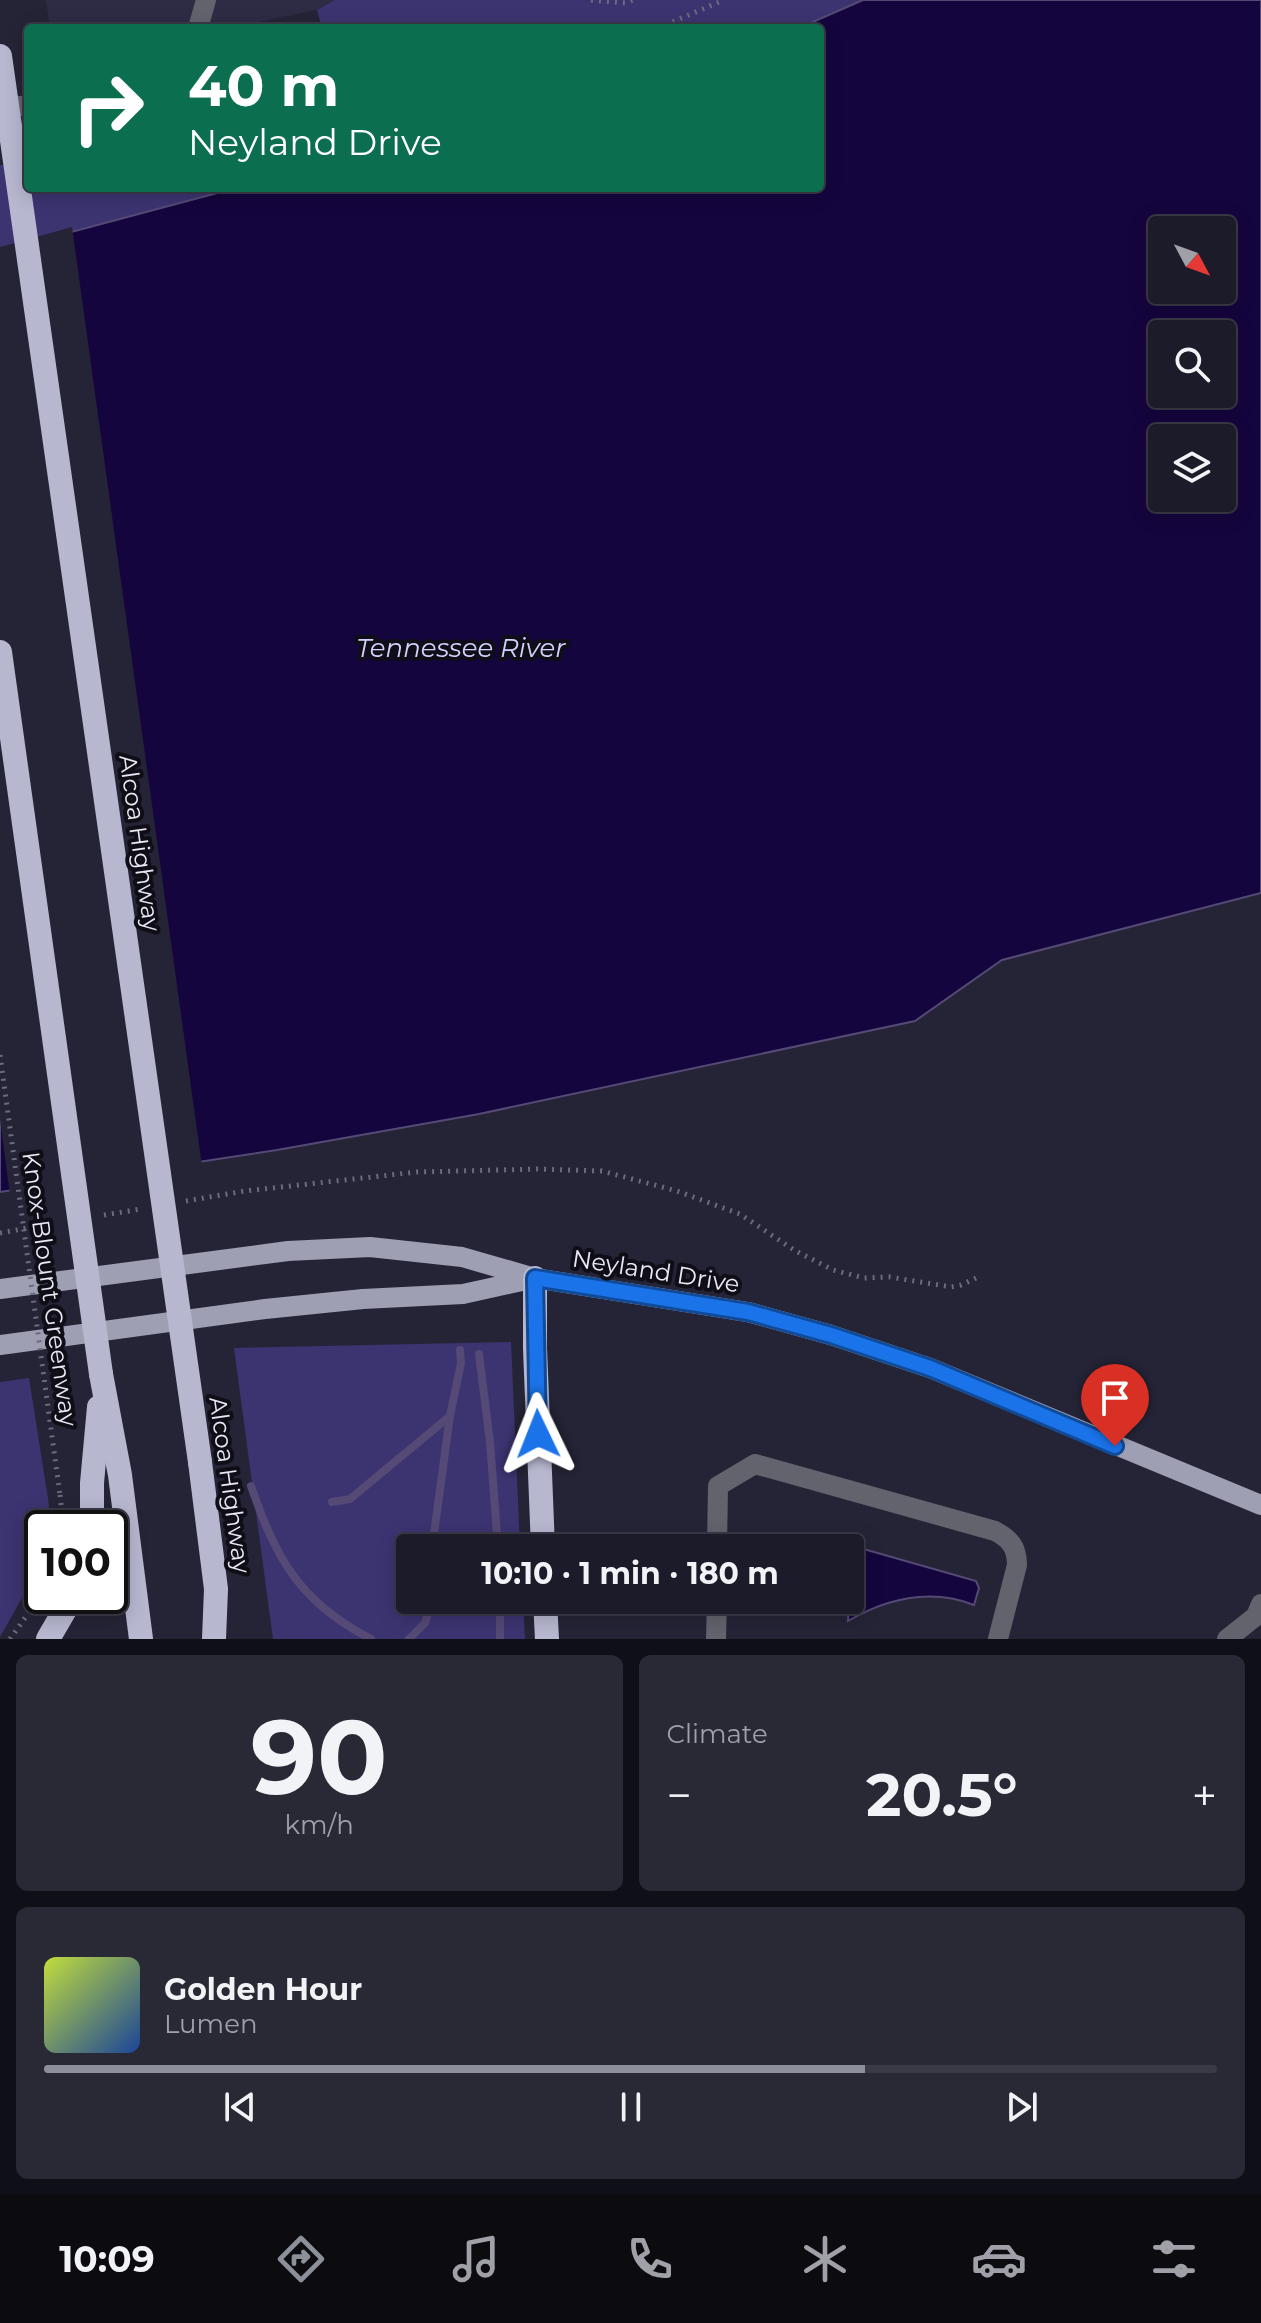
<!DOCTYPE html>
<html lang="en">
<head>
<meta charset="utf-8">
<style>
  :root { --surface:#1c1b29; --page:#292835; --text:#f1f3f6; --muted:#a0a1a8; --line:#3a3946; --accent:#8c9099 }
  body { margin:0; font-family:Montserrat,sans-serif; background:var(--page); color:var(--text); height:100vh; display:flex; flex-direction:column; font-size:30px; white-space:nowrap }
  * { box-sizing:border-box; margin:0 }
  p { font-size:26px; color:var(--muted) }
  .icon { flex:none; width:44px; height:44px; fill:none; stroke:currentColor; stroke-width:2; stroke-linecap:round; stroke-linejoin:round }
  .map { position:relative; height:1639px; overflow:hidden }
  .drawer { display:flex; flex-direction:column; gap:16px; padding:16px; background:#0f0f17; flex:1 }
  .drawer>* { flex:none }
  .guide { position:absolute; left:24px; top:24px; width:800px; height:168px; border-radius:8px; box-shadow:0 4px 20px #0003,0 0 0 2px var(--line); background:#0b6e4f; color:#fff; overflow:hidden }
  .needle { width:52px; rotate:131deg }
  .fabs { position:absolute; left:1148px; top:216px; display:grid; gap:16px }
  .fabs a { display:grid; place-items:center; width:88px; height:88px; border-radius:8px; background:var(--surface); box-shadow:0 4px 20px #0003,0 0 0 2px var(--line); font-size:40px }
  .speed { position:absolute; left:24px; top:1510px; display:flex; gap:16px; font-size:40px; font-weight:700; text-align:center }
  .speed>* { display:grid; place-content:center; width:104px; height:104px; border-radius:50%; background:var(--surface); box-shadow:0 4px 20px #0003,0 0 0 2px var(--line); line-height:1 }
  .speed .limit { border:4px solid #111; border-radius:12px; background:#fff; color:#111 }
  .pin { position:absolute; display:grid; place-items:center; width:68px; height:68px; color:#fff; margin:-82px -34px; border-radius:50% 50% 50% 0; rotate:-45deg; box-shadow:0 0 8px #0007 }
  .pin .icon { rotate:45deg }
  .me { position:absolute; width:88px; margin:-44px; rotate:358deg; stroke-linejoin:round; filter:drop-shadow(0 0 6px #0008) }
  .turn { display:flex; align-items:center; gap:28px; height:168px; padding:0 32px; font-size:36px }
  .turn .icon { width:104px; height:104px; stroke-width:2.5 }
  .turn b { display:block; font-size:56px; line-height:68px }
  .big { font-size:60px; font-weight:700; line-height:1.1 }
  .drawer .widget { flex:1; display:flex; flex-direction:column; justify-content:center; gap:12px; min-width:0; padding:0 28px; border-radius:12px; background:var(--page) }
  .drawer .dial { align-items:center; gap:0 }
  .dial b { font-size:104px; line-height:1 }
  .song { display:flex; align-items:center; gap:24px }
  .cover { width:96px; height:96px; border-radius:12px; background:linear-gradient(135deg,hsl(70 70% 55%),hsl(220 70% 35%)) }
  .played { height:8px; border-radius:4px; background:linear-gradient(90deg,var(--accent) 70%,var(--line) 70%) }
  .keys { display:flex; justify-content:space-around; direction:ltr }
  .heat { display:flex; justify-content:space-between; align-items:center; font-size:44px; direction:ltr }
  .drawer .tiles { flex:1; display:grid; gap:16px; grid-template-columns:1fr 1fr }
  .widget:last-child { grid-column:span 2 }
  .trip { position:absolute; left:396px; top:1534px; width:468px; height:80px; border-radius:8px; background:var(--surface); box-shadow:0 4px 20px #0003,0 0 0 2px var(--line); font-weight:700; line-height:80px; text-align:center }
  .dock { display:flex; height:128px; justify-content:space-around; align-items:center; background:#0b0b10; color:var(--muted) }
  .dock .icon { width:56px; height:56px }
  .dock .active { color:var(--accent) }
  .dock b { font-size:36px; color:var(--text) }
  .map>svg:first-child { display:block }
</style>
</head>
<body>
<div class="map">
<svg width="1261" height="1639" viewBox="0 0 1261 1639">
  <rect width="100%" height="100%" fill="#252437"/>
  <path fill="#2e2c45" d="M46,0H335L317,10L228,28H50Z"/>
  <g fill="#3c3471">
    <path d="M335,0H863L799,28H322L317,10Z"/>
    <path d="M0,165H28V188H236L0,251Z"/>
    <path d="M511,1342L520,1548H410V1600H523L525,1639H273L234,1348Z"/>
    <path d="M29,1378L49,1505L45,1528H42L36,1573L0,1637V1382Z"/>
  </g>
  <g fill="#15053e" stroke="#554975" stroke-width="2" fill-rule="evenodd">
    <path d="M863,0H1261V893L1002,960L915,1021L479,1114L277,1150L0,1192V251L236,188H820V28H799ZM1162,230H1222V290H1162ZM1162,334H1222V394H1162ZM1162,438H1222V498H1162Z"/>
    <path d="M860,1548L976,1581L979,1588L974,1605C930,1588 888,1598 848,1621L850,1556Z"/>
  </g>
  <path fill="#252437" d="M72,227L202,1166L10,1195L0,1119V247Z"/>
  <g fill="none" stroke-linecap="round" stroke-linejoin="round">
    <g stroke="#554975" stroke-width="8">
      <path d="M479,1354L490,1442L498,1548"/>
      <path d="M251,1486C276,1558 299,1602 371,1639"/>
      <path d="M332,1502L350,1499L450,1416"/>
      <path d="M432,1548L450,1416L461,1363L460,1350"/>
      <path d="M500,1600V1639"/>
      <path d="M409,1639L425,1623L432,1600"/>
    </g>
    <g stroke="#6c6b7c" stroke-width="5" stroke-dasharray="2 6" stroke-linecap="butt">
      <path d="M591,0L625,3L633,0"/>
      <path d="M658,28L724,0"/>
      <path d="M186,1201L245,1191L417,1172L540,1169L602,1171L677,1191L740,1214L794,1250L833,1270L864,1278L890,1277L951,1287L961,1285L976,1278"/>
      <path d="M104,1215L141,1209"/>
      <path d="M0,1233L54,1223"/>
      <path d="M60,1495L63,1522L62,1528"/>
      <path d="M10,1639L37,1601"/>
    </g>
    <g stroke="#63636d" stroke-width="20">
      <path d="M198,28L206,0"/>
      <path d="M0,106H28"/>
      <path d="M717,1548L718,1486L755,1464L995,1531C1010,1539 1017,1547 1017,1565L998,1639"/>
      <path d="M716,1639L717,1600"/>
      <path d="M1227,1639L1256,1616L1261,1604"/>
    </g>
    <g stroke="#9f9fb4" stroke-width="20">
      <path d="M0,1289L288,1251L370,1247L462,1257L535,1278L748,1312L831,1335L930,1368L1261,1505"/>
      <path d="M0,1345L265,1309L363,1299L463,1294L531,1279"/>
    </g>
    <g stroke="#b7b7d0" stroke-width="24">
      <path d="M535,1278V1348L543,1548"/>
      <path d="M101,1374L120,1475L141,1639"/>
      <path d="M200,1462L216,1589L214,1639"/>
      <path d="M92,1528V1483L99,1407"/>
      <path d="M545,1600L547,1639"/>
      <path d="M48,1639L73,1596"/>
    </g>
    <path stroke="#6c6b7c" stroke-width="5" stroke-dasharray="2 6" stroke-linecap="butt" d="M0,1055L60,1495"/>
    <g stroke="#b7b7d0" stroke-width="24">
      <path d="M0,56L200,1462"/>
      <path d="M0,652L101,1374"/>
    </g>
  </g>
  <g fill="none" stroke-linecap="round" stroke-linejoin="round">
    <defs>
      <path id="route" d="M538,1434L535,1278L748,1312L831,1335L930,1368L1115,1446"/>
    </defs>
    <use href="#route" stroke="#114b97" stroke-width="20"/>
    <use href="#route" stroke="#1a73e8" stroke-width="14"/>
  </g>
  <g text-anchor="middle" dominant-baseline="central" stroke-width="8" stroke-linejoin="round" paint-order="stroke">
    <g font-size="24" fill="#e9e8f6" stroke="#0f0e17">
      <text transform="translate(140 843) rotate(82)">Alcoa Highway</text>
      <text transform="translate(656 1271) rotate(9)">Neyland Drive</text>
      <text transform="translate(50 1289) rotate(82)">Knox-Blount Greenway</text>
      <text transform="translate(230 1485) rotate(82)">Alcoa Highway</text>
    </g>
    <g font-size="26" font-style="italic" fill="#d2d1fd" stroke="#0f0e17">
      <text x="461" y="648">Tennessee River</text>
    </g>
  </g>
</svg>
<div class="fabs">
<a><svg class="needle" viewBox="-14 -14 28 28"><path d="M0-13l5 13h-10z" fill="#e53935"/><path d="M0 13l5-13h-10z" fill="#a0a1a8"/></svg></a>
<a><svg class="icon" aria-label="search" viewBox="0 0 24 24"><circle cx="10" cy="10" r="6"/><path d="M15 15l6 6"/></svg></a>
<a><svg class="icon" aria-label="layers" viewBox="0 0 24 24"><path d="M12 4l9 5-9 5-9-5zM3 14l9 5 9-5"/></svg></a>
</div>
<div class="speed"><div class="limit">100</div></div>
<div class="pin" style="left:1115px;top:1446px;background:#d93025"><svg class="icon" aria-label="arrive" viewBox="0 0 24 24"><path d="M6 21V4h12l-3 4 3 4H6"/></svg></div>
<svg class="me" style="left:538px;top:1434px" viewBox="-20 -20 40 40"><path d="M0-17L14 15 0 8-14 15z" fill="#1a73e8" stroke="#fff" stroke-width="4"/></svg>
<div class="trip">10:10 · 1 min · 180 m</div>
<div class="guide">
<div class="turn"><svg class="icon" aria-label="right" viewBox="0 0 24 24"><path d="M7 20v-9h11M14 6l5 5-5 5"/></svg><div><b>40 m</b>Neyland Drive</div></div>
</div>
</div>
<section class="drawer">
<div class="tiles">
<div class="widget dial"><b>90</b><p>km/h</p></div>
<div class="widget"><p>Climate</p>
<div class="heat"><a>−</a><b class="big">20.5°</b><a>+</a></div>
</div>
<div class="widget">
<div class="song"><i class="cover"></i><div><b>Golden Hour</b><p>Lumen</p></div></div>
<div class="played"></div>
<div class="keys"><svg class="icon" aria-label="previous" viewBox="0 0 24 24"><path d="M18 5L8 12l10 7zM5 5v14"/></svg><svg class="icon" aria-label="pause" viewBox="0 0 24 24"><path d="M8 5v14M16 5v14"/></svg><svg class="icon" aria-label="next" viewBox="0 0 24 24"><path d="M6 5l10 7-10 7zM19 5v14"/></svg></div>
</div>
</div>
</section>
<nav class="dock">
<b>10:09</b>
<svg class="icon active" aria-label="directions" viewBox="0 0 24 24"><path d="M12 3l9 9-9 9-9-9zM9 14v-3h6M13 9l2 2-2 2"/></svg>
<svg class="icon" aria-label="music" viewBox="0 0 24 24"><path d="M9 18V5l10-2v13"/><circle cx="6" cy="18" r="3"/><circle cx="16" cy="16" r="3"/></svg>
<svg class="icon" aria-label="phone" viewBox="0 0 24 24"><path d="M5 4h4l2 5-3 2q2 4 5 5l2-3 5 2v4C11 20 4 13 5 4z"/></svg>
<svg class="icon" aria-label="climate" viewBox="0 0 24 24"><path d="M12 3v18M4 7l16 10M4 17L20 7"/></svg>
<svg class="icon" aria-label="car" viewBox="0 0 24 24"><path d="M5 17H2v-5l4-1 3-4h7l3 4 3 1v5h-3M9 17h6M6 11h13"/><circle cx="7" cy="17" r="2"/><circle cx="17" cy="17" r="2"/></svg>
<svg class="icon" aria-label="filters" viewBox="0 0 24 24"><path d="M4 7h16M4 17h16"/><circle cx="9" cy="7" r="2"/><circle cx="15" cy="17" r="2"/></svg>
</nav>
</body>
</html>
